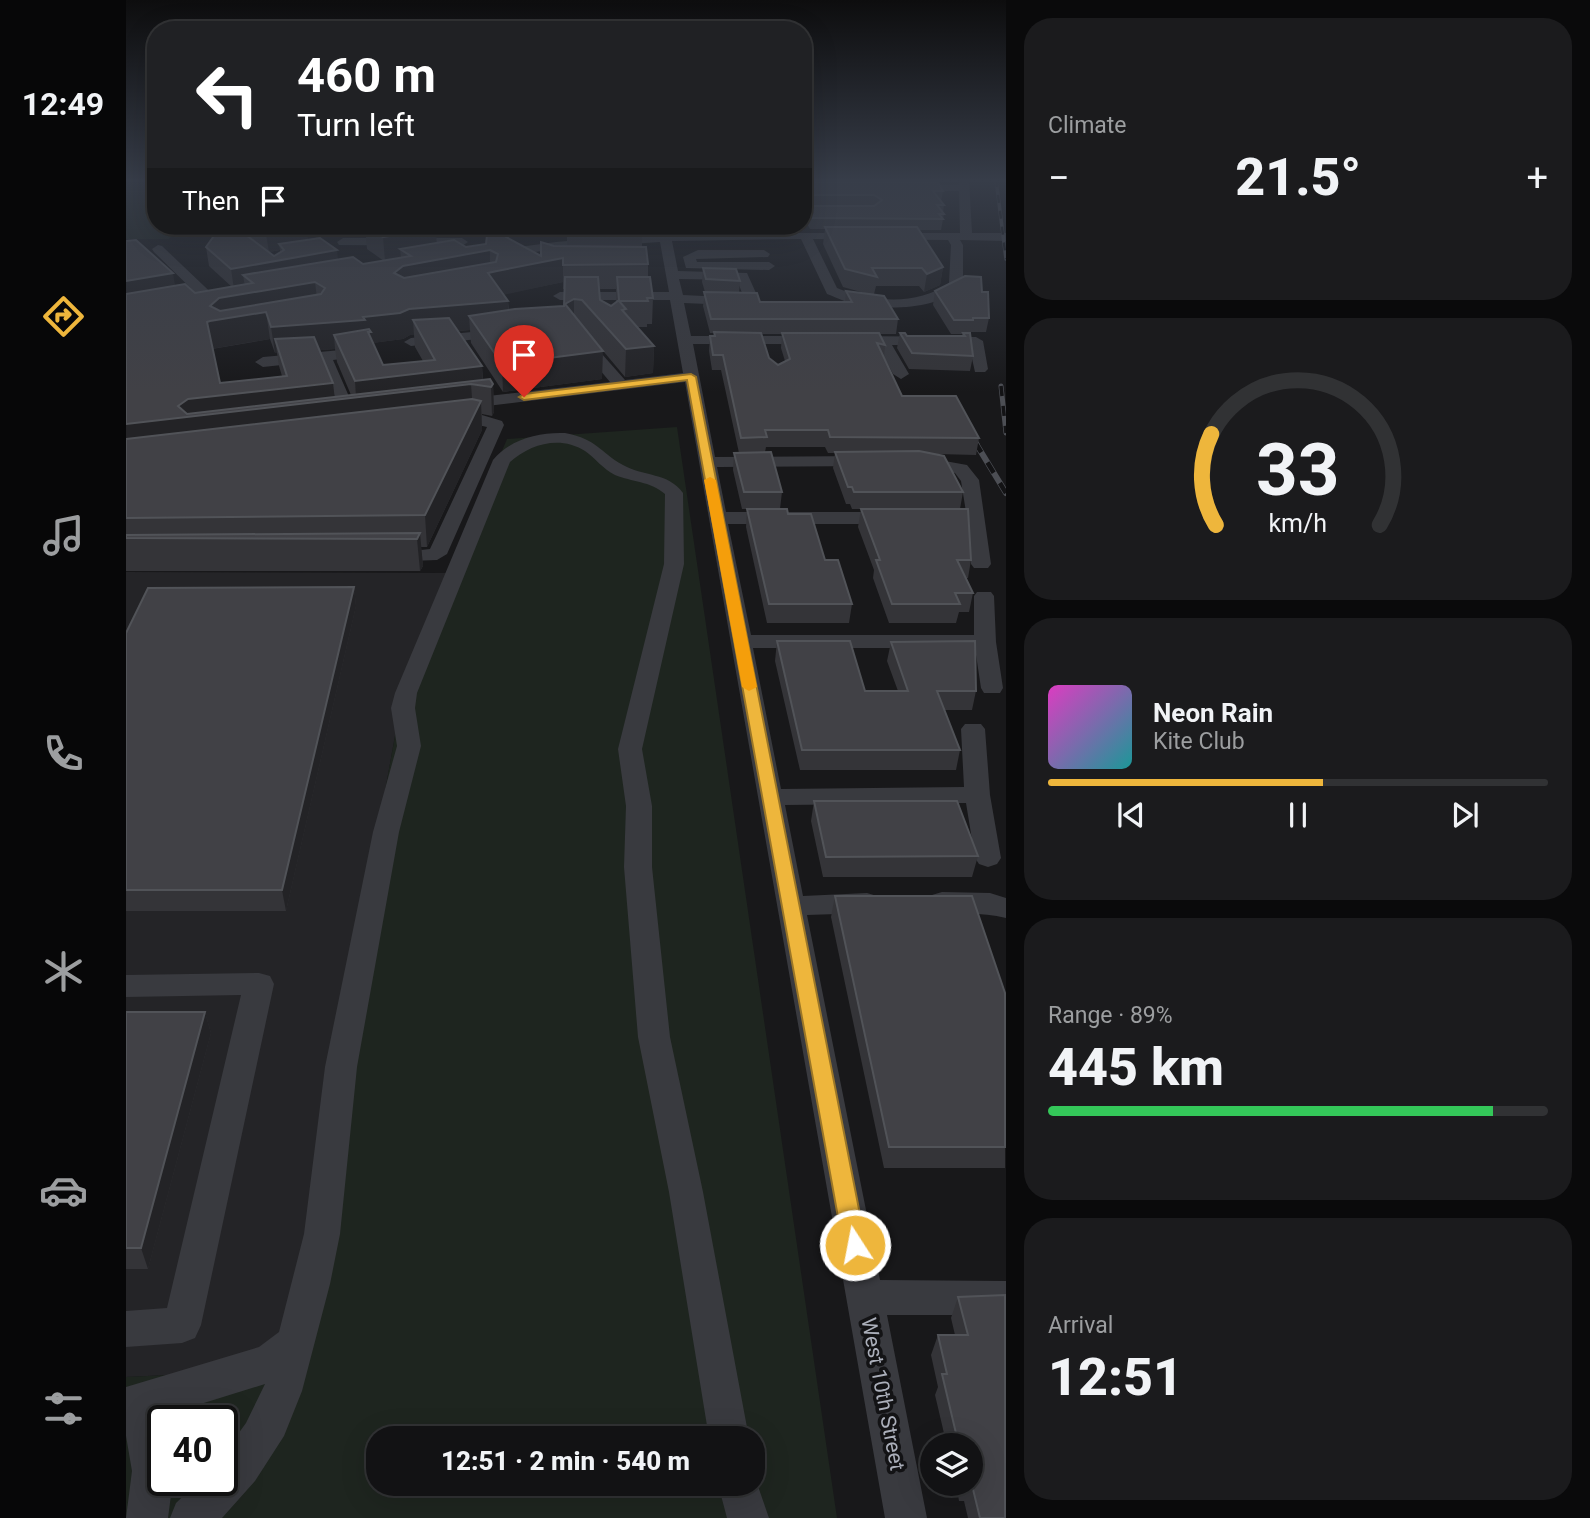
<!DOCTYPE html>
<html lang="en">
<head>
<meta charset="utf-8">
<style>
  :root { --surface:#121214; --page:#1b1b1d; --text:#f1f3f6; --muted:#9c9ea0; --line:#313234; --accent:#eeb63c }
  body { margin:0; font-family:Roboto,sans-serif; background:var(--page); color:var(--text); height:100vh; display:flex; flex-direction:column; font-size:26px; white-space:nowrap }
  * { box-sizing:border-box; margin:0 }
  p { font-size:23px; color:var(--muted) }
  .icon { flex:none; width:38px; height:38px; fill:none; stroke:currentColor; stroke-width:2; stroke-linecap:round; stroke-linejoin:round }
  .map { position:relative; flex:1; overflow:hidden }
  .details { display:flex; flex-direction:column; gap:18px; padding:18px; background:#0a0a0b; width:584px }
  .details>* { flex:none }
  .guide { position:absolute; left:21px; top:21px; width:665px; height:214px; border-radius:28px; box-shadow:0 7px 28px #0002,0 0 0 2px var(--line); background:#202124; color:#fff; overflow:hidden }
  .controls { position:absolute; left:794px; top:1433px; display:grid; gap:14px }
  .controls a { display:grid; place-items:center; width:63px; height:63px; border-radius:50%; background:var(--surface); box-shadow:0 7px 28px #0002,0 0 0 2px var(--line); font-size:35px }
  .speed { position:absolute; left:21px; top:1405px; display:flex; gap:14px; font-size:35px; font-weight:700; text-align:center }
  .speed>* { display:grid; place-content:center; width:91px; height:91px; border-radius:50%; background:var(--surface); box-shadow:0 7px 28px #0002,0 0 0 2px var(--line); line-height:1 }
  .speed .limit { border:4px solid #111; border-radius:10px; background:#fff; color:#111 }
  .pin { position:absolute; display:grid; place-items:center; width:60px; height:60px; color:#fff; margin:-72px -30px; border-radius:50% 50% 50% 0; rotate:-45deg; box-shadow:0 0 7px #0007 }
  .pin .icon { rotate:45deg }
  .me { position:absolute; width:77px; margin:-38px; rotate:349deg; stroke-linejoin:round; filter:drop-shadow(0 0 5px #0008) }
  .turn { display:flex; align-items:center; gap:24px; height:147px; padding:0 35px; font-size:32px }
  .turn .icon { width:91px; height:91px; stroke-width:2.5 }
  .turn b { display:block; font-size:49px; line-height:60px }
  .then { display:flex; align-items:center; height:66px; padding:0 35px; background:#0003; gap:14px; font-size:26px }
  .big { font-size:52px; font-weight:800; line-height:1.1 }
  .details .card { flex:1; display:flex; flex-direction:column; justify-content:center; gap:10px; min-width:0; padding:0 24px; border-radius:28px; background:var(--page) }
  .details .dial { align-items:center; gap:0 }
  .dial svg { height:182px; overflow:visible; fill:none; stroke:var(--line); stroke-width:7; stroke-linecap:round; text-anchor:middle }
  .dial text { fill:var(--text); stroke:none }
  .song { display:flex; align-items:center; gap:21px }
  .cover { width:84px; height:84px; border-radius:10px; background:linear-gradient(135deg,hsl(310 70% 55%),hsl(180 70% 35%)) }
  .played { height:7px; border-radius:4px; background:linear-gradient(90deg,var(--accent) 55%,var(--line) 55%) }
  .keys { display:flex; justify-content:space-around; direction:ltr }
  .heat { display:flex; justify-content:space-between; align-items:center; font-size:38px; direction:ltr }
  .charge { height:10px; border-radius:5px; background:linear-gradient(90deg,#34c759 89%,var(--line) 0) }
  .trip { position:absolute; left:240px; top:1426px; width:399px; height:70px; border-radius:28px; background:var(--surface); box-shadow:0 7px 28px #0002,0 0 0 2px var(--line); font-weight:800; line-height:70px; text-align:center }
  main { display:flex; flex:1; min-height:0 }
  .tabs { display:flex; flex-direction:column; width:126px; justify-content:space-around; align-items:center; background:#070708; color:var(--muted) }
  .tabs .icon { width:49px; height:49px }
  .tabs .on { color:var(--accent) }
  .tabs b { font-size:32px; color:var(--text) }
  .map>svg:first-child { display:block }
</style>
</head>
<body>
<main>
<nav class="tabs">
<b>12:49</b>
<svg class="icon on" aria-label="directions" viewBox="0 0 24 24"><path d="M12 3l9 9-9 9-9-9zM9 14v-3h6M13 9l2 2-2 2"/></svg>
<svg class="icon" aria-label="music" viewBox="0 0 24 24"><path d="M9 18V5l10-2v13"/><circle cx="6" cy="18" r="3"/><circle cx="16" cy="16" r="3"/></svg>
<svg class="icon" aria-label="phone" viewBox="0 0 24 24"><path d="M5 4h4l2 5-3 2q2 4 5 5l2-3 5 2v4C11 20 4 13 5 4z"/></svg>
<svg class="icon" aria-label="climate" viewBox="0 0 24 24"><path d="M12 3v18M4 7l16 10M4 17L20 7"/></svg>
<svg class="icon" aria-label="car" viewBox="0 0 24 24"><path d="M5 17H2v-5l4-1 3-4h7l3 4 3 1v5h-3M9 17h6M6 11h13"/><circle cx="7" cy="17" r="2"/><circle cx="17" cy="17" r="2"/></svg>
<svg class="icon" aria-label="filters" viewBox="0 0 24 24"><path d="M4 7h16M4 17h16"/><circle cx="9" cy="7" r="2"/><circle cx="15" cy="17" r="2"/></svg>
</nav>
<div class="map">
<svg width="880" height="1518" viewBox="0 0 880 1518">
  <rect width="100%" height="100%" fill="#18181a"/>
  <path fill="#242427" d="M0,572L324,573L279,681L154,1370L0,1377Z"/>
  <g fill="#1e251f" fill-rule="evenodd">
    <path d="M0,179H30V226H54L43,239H0Z"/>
    <path d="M551,427L711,1518H0V1377L154,1370L279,681L381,439ZM37,1421H96V1480H37ZM252,1438H626V1484H252Z"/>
  </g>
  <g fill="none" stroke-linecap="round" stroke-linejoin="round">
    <g fill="#393a3f" fill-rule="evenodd">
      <path d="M833,179H843L846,233H880V241L834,240L837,245V285C814,310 763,310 732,305C721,303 712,298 701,294L675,239L546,241L552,271L621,273L634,302L627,306L558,303L565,336H687L694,340L687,344H567L589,457L741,456L750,461L741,466L591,467L600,512H766L775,518L766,524H602L625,635H848V596L851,592H865L868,596L870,642L877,688L874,693H858L855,688L849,648H627L655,789L838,787L835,729L839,724H855L859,729L864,795L875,858L871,864L862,867L853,864L849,858L840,803L659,805L677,896L741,893L751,896L755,903L751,910L741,913L681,915L754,1280L880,1281V1315H761L801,1518H759L559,382L336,409L328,404L336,399L484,382L447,338L454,334L459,335L499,380L557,373L544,300H434L427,296L434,292H543L534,242L430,249L367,258L363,257V251L430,242L539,233H834L833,191H784L778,188L784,185H833ZM687,239L822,240L825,245L823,283C792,306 745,302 711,288ZM553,279L611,280L618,298L557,295Z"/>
      <path d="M217,238H336L342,242L336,246L213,245L211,242Z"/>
      <path d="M32,245L36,246L97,304V310H87L28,252L26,249Z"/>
      <path d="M572,250H638L644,254L642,257L570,259L571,262H643L649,266L643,270L560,268L557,257Z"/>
      <path d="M376,329L383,333L381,336L285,346L278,342L285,338Z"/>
      <path d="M723,336L850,337L857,341L862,369L859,372H849L843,345H766L783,374L775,379L767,374L752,345L718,343L716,340L718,337Z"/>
      <path d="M238,348L243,349L245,352L243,355L207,360L232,417L224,422L216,417L193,361L137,367L129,362L137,357Z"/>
      <path d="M356,415L376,421L378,425L321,554L311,560L258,562L255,558L258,554L304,549L361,427C346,422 327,434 316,423L324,418Z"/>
      <path d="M439,433C473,440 472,451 497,465C518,477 542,472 557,493L558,564L516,749L526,806V867L544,1037L577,1192L623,1438H583L543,1192L512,1037L498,867L500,806L492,749L538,564L539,494C524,481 506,482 489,475C477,469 469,458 459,451C434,435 404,444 384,462L291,693L289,708L295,746L273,832L231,1067L214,1234L204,1284L176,1391L158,1436L129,1481L96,1518H44L50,1503L74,1480H96V1456L120,1423L139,1384L36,1416L38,1421L37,1480H47L42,1518H0L6,1471L0,1436V1387L133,1347L153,1332L178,1234L199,1067L247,832L271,746L265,708L269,693L367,460C384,439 413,432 439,433Z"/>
      <path d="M791,456L841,465L853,480L865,564L862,568H848L845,564L841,524L827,522L825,518L827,514L840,512L835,481L829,473L785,465L782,461Z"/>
      <path d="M816,892L864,893L880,898V918C855,911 830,916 806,909L802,902L806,895Z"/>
      <path d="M133,973L144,976L148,984L75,1325L69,1338L56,1343L0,1347V1311L41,1308L115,995L0,997V975Z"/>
      <path d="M626,1469L643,1518H601L592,1484H626Z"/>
    </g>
    <defs>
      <path id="rail-far2" d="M870,179L880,259"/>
      <g id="rail-far1">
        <path d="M875,386L880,433"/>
        <path d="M842,430L851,444"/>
      </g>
      <path id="rail" d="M849,442L880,493"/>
    </defs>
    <use href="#rail-far2" stroke="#4c4e54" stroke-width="3.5"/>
    <use href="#rail-far1" stroke="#4c4e54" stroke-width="5"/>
    <use href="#rail" stroke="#4c4e54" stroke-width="6"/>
    <use href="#rail-far2" stroke="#131315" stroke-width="2.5" stroke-dasharray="8" stroke-linecap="butt"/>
    <use href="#rail-far1" stroke="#131315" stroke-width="3.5" stroke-dasharray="10" stroke-linecap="butt"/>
    <use href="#rail" stroke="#131315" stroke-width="4.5" stroke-dasharray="12" stroke-linecap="butt"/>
  </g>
  <g fill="#343438" fill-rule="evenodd">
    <path d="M677,179H816V182H678L817,191L815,201L818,205L817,213L818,214L815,230H793L817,267L814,285L798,292L793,286H750L748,294L772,319L770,334H753L759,345L758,357L776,396L853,438L850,455L811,454L837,492L834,509L845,560L842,578H840L847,593L843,612H833L830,623H763L747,578L748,570L732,527L735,509H726L724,504H720L707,468L709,453H702L699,447H640L639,452L656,492L654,509L662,514L699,560L726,604L723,623H641L620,527L621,509H616L607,470L608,453H613L595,370H586L583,351L584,336H588V333H584L577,306L579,292L576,282L577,268L614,281L613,293L634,302H719L720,291L742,294L717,287L697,244L699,229H684L678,218L679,206H677ZM636,334H656L655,348L659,361L652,365L643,358Z"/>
    <path d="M95,226H178L182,240L212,259L237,264L258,261L241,249L239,226H305L311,243L340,247L360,244L364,235L366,226H635V228L516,229V247L522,264V277L527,298L526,324H521V327H512L528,346L527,373L499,377L468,340L476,379L377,392L345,343L344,330L332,331L356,366L357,380L367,384L368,412L366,416L356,414V430L301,547H295L297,566L294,571H0V241L49,286L69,293L106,287L83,266L80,247ZM407,229H441V246H428L415,256L383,239L384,232ZM154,250V252L148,256L143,252ZM437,282V289H438V306L383,310L382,301L378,294ZM473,289H490V302L485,306L474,300ZM284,335H288L289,347L297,361L257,365L246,343L277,339ZM144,339L149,353H151L153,366L156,376L94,383L86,349ZM209,349L211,362L225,395L209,397L194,350Z"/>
    <path d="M209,226H233L232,235H222Z"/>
    <path d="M809,291L856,292L863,318L860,332H845L844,334L847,356L844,371L783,369L771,348L774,333L781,336H836V334H825L807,305Z"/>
    <path d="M228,587L230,606L160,911H0V633Z"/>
    <path d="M651,641L739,691H772L761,661L765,642L850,691L846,710H818L834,750L830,770H674L649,661Z"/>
    <path d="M688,801L852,856L846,877H697L685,821Z"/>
    <path d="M709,896L879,993V1168H758L705,917Z"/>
    <path d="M0,1012H79L85,1033L22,1269H0Z"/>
    <path d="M879,1295V1518H842L838,1501H833L830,1484H845V1446H821L809,1395L812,1387L805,1355L812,1335H829L825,1318L832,1297Z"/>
  </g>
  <g fill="#232326">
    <path d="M108,226H123L125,238L111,242Z"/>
    <path d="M383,226H407V229L384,232L383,242H381L380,234Z"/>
    <path d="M180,228L183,246L153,244L154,250L143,252L140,234Z"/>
    <path d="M310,229L311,252L274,249L275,258L259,261L257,237Z"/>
    <path d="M211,250L213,269L127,283L117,275L119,287L108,289L105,269Z"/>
    <path d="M364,250V272L437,258V282L363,298L279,290L268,273L277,266Z"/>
    <path d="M817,267L814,285L798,292L801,274Z"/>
    <path d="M47,273L51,298L0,307V281Z"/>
    <path d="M189,282L192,307L140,312L144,339L85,349L81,322L84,306L93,298Z"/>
    <path d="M448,299V325L439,304Z"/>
    <path d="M382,301L383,327L343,316L344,330L295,334L287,320L288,335H284L277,339L246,343L208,335L209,349L154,353L149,339L151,353H149L145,327L237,317L283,309Z"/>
    <path d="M528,346L527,373L499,377L500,349Z"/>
    <path d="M477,351L476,379L377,392L376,364Z"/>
    <path d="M356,366L357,386L345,384L347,412L0,455V424L52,406L62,399L207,383L209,400L230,397L229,381Z"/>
    <path d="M367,384L368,412L366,416L365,387Z"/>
    <path d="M355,401L356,430L301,547L299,515Z"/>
    <path d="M294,533L297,566L294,571L291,539Z"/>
    <path d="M228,587L230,606L160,911L156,890Z"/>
    <path d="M79,1012L85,1033L22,1269L15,1248Z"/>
  </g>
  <g fill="#414146" stroke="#515358" stroke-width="2" fill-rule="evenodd">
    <path d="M677,182L812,183L817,191H807L818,205H811L818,214H813L817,219L686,218L679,206H748L756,200L748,195H678L677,197Z"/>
    <path d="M95,226H108L148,256L158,250L153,244L194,238L211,250L105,269L80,247Z"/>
    <path d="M130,226H178L180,228L140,234Z"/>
    <path d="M240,226H305L310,229L257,237Z"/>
    <path d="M366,226H383L382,233L364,235Z"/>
    <path d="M441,226H516L517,234H441Z"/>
    <path d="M699,227H791L817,267L801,274L796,268H746L751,277L719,269Z"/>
    <path d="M380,233V237L415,256V242L428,246L520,247L522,264L437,265V258L371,271L362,273L382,301L283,309L274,313L237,317L239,320L145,327L140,312L84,321L81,322L94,383L161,376L149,339L188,337L207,383L62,399L52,406L61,414L364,379L367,384L365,387L345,384L0,424V294L59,284L69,293L127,283L117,275L227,257L237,264L285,256L274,249L328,240L340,247L360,244L361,235ZM364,250L372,254L370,262L278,278L268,273L277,266ZM189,282L199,288L195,294L94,311L84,306L93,298Z"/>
    <path d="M10,240L47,273L0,281V241Z"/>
    <path d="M577,268L610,269L614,281L580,279Z"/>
    <path d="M839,276L855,277L856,292H862L863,318H847V320H828L809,291Z"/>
    <path d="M439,277H472L474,300L485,306L493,300L491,277H524L527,298H521L522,301H493L500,309L496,310L528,346L500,349L456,300L448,299L439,304L477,351L376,364L343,316L389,309L438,306Z"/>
    <path d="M720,291L758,296L772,319H585L578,292L631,293L634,302H726Z"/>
    <path d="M323,318L356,366L229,381L208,335L243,329L245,332H242L257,365L309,360L287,320Z"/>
    <path d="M588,332L635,333L643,358L652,365L664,359L656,333H753L759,345L751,343L776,396H830L853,438L704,437L702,430H639L641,437L615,438L597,355H587L584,336H589Z"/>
    <path d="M774,333H779L781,336H839L837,333H844L847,356L786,353Z"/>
    <path d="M346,399L355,401L299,515L0,518V439Z"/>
    <path d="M793,451L818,456L837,492H728L726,487H722L709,452Z"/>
    <path d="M645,452L656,492H618L608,453Z"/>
    <path d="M621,509H661L662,514H685L699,560H712L726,604H643Z"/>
    <path d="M735,509H842L845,560H831L847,593H829L834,604H766L750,560H754Z"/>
    <path d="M294,533L291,539L0,538V535Z"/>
    <path d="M228,587L156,890H0V633L22,588Z"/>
    <path d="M651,641H724L739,691H782L765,642L849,641L850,691H811L834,750H676Z"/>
    <path d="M688,801H831L852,856L700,857Z"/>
    <path d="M709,896H846L879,993V1147H763Z"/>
    <path d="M0,1012H79L15,1248H0Z"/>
    <path d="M879,1295V1518H854L845,1481V1446H833L816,1374H821L812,1335H842L832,1297Z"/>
  </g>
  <linearGradient id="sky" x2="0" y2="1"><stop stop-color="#0d0d0e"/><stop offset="0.46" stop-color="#373d49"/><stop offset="1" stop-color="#373d49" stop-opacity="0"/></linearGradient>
  <rect width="880" height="392" fill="url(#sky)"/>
  <path fill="#eeb63c" stroke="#9b7627" stroke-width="2" d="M565,374L570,377L740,1245L737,1253L729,1256L720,1253L717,1245L561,380L398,400L393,397L398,394Z"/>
  <path fill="#f59e0b" d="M584,477L590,480L631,687L623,691L616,687L578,480Z"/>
  <g text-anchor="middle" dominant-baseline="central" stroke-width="7" stroke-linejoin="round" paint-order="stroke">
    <g font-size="21" fill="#abafba" stroke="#131315">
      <text transform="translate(757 1394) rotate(79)">West 10th Street</text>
    </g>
  </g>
</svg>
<div class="controls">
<a><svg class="icon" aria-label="layers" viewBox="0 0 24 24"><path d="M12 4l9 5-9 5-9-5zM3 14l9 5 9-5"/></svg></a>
</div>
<div class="speed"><div class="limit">40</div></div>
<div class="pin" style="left:398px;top:397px;background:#d93025"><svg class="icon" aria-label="arrive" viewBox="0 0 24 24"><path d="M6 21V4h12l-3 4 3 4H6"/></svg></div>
<svg class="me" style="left:729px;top:1245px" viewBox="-20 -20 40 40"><circle r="17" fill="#eeb63c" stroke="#fff" stroke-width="3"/><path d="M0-11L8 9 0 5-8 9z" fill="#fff"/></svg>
<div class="trip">12:51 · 2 min · 540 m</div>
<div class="guide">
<div class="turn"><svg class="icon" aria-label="left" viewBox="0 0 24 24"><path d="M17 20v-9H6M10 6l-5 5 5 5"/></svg><div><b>460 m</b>Turn left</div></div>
<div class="then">Then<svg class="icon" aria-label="arrive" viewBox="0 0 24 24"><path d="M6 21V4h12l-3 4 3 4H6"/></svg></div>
</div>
</div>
<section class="details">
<div class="card"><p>Climate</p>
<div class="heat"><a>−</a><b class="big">21.5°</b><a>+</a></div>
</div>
<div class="card dial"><svg viewBox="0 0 100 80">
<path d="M14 69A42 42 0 1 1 86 69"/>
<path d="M14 69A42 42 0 0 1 12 29" stroke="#eeb63c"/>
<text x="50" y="56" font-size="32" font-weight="700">33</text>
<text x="50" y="72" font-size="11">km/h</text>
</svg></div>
<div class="card">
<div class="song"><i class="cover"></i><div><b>Neon Rain</b><p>Kite Club</p></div></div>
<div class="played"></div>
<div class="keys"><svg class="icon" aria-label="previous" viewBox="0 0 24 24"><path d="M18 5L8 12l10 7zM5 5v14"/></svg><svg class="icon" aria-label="pause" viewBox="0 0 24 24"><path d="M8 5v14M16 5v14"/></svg><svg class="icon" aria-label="next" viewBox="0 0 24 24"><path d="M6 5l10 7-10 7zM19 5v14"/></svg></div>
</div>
<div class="card"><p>Range · 89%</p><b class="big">445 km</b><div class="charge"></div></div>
<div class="card"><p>Arrival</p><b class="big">12:51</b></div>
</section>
</main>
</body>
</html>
